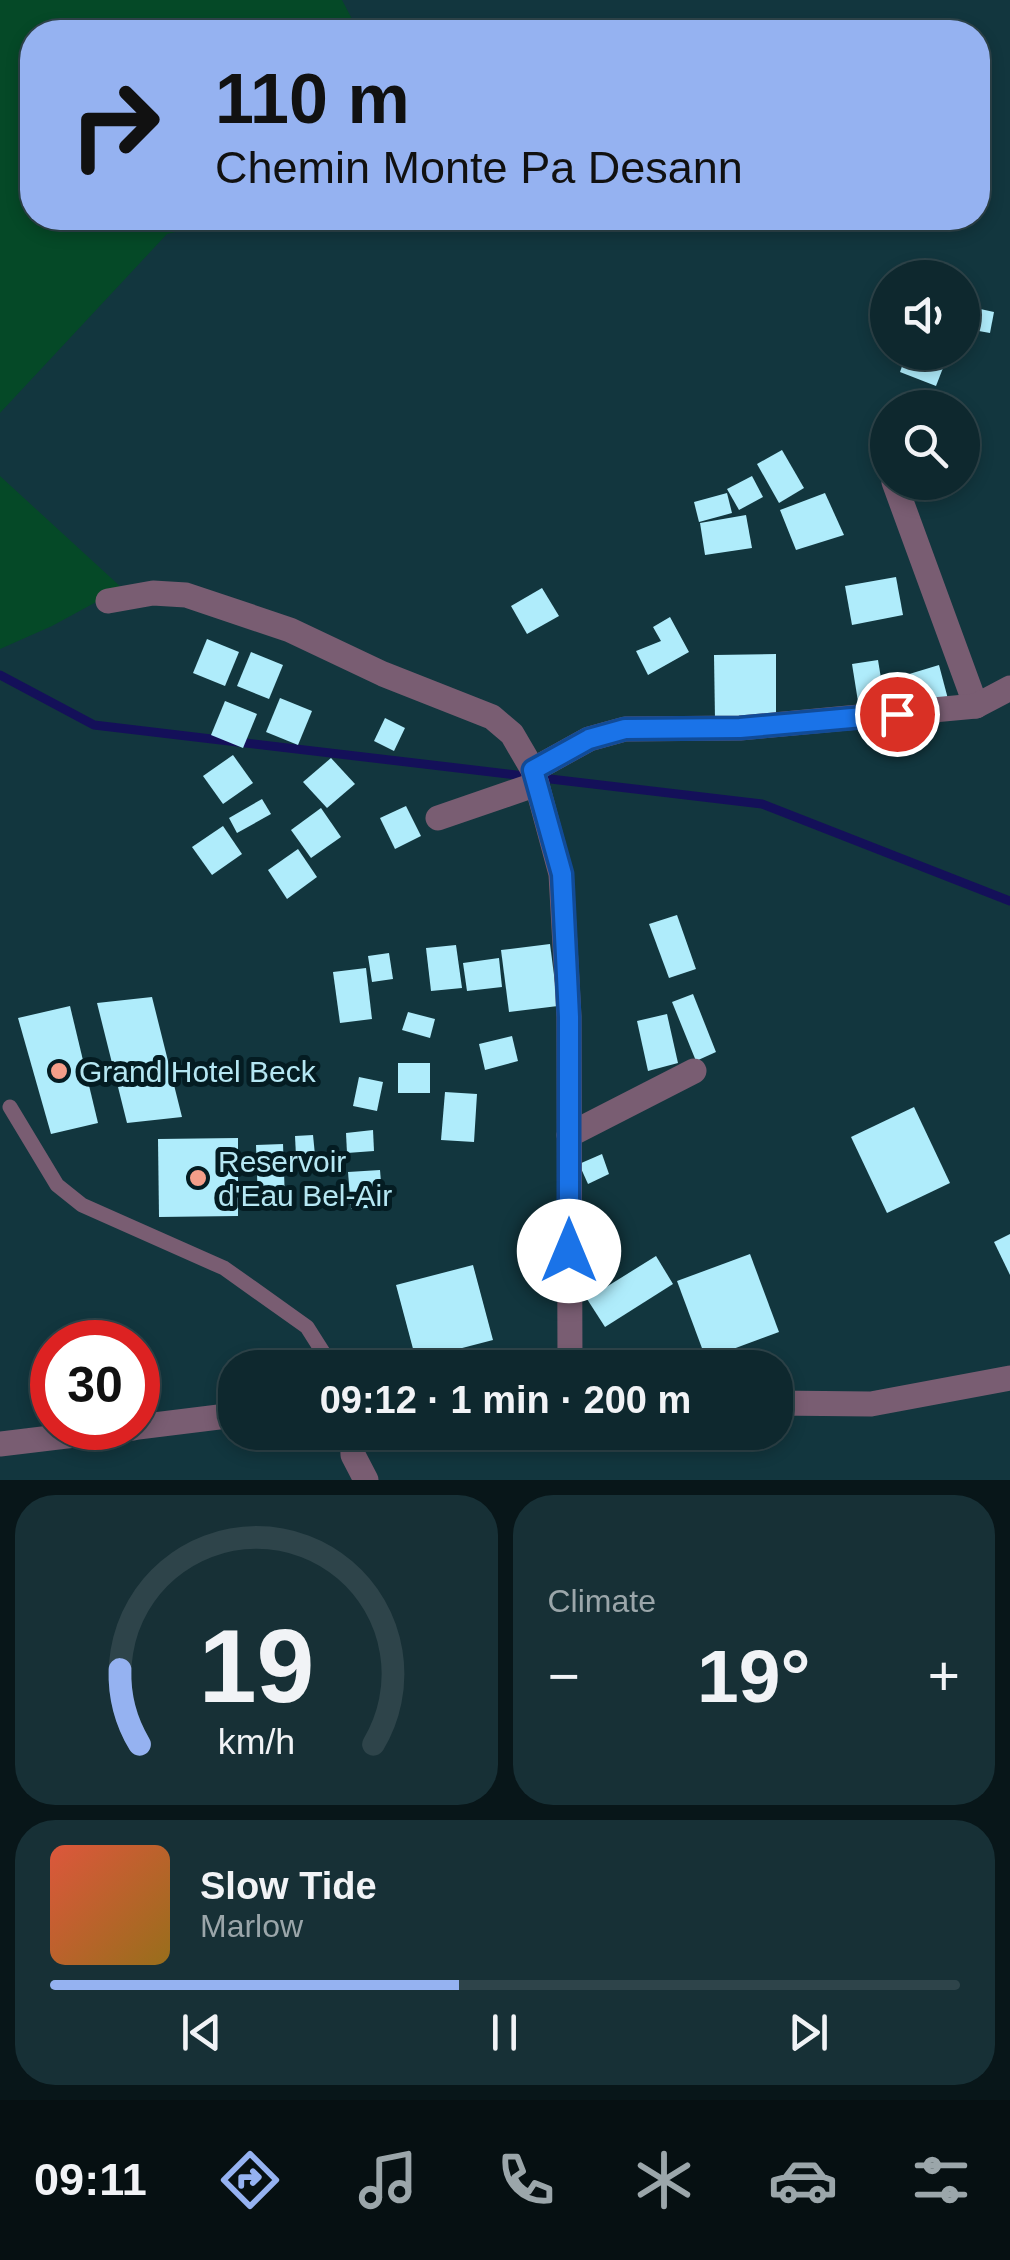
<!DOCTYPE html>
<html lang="en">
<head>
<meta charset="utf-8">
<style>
  :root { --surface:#0e282e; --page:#173036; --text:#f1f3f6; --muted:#9ba6aa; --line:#2e444a; --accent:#95b2f1 }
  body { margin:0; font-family:Helvetica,sans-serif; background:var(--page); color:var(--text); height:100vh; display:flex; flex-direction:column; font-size:38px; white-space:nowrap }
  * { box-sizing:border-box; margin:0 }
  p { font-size:32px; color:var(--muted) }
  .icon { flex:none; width:55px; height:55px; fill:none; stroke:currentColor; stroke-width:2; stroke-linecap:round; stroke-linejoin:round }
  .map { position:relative; height:1480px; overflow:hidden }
  .side { display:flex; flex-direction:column; gap:15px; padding:15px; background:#081619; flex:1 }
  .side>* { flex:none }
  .top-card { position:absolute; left:20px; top:20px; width:970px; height:210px; border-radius:40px; box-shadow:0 5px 15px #0003,0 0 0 2px var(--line); background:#95b2f1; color:#111; overflow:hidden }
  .buttons { position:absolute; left:870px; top:260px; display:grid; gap:20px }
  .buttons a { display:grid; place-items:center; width:110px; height:110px; border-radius:50%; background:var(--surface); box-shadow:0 5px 15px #0003,0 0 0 2px var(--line); font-size:50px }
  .speed { position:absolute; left:30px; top:1320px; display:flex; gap:20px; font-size:50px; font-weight:700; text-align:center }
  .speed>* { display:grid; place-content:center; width:130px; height:130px; border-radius:50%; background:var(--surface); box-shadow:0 5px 15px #0003,0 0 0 2px var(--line); line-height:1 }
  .speed .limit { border:15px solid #d22; background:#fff; color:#111 }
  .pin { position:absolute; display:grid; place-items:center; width:85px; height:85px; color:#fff; margin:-42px; border:5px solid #fff; border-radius:50%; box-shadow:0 2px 10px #0007 }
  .me { position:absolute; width:110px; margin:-55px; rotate:0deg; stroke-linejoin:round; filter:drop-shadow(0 0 8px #0008) }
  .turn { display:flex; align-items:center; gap:35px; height:210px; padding:0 30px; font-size:45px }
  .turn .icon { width:130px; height:130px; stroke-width:2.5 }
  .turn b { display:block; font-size:70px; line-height:85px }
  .big { font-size:75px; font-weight:700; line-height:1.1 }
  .side .card { flex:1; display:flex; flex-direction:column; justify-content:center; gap:15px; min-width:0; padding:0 35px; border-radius:40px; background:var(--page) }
  .side .dial { align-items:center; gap:0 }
  .dial svg { height:260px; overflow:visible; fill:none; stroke:var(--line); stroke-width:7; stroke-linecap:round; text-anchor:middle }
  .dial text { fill:var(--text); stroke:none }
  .song { display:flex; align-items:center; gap:30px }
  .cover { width:120px; height:120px; border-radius:15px; background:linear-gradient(135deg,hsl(10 70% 55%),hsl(40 70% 35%)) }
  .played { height:10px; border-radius:5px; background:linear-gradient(90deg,var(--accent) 45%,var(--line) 45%) }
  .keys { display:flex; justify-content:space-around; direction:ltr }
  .heat { display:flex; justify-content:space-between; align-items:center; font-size:55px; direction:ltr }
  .side .tiles { flex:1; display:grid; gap:15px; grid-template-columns:1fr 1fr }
  .card:last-child { grid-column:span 2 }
  .trip { position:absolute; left:218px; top:1350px; width:575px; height:100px; border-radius:40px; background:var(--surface); box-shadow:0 5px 15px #0003,0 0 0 2px var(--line); font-weight:700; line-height:100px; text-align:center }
  .dock { display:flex; height:160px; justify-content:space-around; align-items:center; background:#061012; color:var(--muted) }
  .dock .icon { width:70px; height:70px }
  .dock .active { color:var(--accent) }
  .dock b { font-size:45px; color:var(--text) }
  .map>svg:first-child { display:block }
</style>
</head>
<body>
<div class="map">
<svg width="1010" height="1480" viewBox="0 0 1010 1480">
  <rect width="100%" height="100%" fill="#12363e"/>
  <g fill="#054927">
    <path d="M0,0H342L359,32H32V218H236L167,234L0,413Z"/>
    <path d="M0,476L122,588L52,626L0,649Z"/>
  </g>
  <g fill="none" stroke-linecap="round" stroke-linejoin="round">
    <path stroke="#141059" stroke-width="9" d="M0,675L94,725L762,804L1010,901"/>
  </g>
  <g fill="#afecfb">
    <path d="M962,305L994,312L990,333L962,328Z"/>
    <path d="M906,355L943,368L936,386L900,372Z"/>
    <path d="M782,450L804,488L779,503L757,464Z"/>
    <path d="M752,476L763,497L739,510L727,489Z"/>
    <path d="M727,493L732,513L699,522L694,502Z"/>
    <path d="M825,493L844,535L796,550L780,510Z"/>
    <path d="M746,515L752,548L705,555L700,523Z"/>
    <path d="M896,577L903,615L852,625L845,586Z"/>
    <path d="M542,588L559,616L527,634L511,606Z"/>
    <path d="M670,617L689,652L648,675L636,651L661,641L653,627Z"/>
    <path d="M207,639L239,652L225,686L193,673Z"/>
    <path d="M251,652L283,665L269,699L237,686Z"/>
    <path d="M776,654V719L715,720L714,655Z"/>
    <path d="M878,660L886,709L860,714L852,664Z"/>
    <path d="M939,665L948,699L916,708L906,675Z"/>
    <path d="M280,698L312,711L298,745L266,732Z"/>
    <path d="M225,701L257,714L243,748L211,735Z"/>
    <path d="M385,718L405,728L394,751L374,741Z"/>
    <path d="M233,755L253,783L223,804L203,776Z"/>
    <path d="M331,758L355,784L327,808L303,782Z"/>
    <path d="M262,799L271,814L237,833L229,818Z"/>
    <path d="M406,806L421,836L395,849L380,818Z"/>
    <path d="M321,808L341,837L311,858L291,830Z"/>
    <path d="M223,826L242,854L212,875L192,847Z"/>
    <path d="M298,849L317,877L287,899L268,870Z"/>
    <path d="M677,915L696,969L669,978L649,924Z"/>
    <path d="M550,944L558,1006L509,1012L501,950Z"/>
    <path d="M456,945L462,988L431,991L426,948Z"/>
    <path d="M389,953L393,979L372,982L368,956Z"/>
    <path d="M499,958L502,987L467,991L463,963Z"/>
    <path d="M366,968L372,1019L340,1023L333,972Z"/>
    <path d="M693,994L716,1052L696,1061L672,1002Z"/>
    <path d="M152,997L182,1117L127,1123L97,1003Z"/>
    <path d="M70,1006L98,1123L51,1134L18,1018Z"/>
    <path d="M408,1012L435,1019L430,1038L402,1030Z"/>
    <path d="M667,1014L678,1063L648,1071L637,1021Z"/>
    <path d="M512,1036L518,1061L485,1070L479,1044Z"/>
    <rect x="398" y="1063" width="32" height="30"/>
    <path d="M359,1077L383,1082L377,1111L353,1106Z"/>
    <path d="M445,1092L477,1094L474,1142L441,1140Z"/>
    <path d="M914,1107L950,1183L887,1213L851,1137Z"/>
    <path d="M373,1130L374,1151L347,1153L346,1133Z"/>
    <path d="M313,1135L315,1155L296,1156L295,1136Z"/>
    <path d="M238,1138V1216L159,1217L158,1139Z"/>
    <path d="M283,1144L285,1201L258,1203L256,1145Z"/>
    <path d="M602,1154L609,1174L588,1184L579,1164Z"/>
    <path d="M380,1170L383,1207L351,1209L348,1172Z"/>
    <path d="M1010,1234V1275L994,1242Z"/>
    <path d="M750,1254L779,1332L706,1359L677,1281Z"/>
    <path d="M656,1256L673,1284L605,1327L587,1299Z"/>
    <path d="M473,1265L493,1340L416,1360L396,1285Z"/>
    <path d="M235,1371V1399L224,1400L223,1372Z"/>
  </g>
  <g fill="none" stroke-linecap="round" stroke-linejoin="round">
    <path stroke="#795d72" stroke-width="15" d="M10,1107L57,1185L82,1205L224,1268L307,1327L333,1368"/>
    <g stroke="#795d72" stroke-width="25">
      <path d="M886,457L888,462"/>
      <path d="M894,482L976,706"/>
      <path d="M108,601L153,593L186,595L290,630L383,674L492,717L512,734L533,770L561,874L569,1017L570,1368"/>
      <path d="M533,770L589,739L625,729L740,728L976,706L1010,688"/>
      <path d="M438,818L537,784"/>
      <path d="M569,1135L694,1071"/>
      <path d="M138,1427L235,1415"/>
      <path d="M0,1444L133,1428"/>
    </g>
    <g stroke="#795d72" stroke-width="25">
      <path d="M775,1403L871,1404L1010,1378"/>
      <path d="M352,1432L353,1455L366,1480"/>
    </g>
  </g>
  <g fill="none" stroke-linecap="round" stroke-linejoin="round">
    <defs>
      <path id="route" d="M569,1251V1017L562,874L533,770L589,739L625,729L740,728L897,714"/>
    </defs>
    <use href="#route" stroke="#114b97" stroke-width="25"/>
    <use href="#route" stroke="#1a73e8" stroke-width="18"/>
  </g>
  <g fill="#f49e89" stroke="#041c22" stroke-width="4">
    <circle cx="59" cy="1071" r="10"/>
    <circle cx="198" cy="1178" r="10"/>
  </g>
  <g text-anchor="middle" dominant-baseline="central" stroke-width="10" stroke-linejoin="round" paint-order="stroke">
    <g font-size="30" fill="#b5e7f3" stroke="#041c22" text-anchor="start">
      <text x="79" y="1071">Grand Hotel Beck</text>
      <text x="218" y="1161">Reservoir<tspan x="218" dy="34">d'Eau Bel-Air</tspan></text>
    </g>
  </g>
</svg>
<div class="buttons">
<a><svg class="icon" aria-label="sound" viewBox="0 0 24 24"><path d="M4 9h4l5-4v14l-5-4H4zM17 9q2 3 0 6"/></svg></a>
<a><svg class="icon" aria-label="search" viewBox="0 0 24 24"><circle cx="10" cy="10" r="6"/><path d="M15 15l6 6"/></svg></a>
</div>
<div class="speed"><div class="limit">30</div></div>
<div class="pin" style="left:897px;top:714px;background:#d93025"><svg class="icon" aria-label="arrive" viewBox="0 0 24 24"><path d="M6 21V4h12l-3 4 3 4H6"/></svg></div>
<svg class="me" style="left:569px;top:1251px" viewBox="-20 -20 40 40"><circle r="19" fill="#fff"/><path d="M0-13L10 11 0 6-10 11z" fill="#1a73e8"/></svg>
<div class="trip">09:12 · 1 min · 200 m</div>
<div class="top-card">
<div class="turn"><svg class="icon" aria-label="right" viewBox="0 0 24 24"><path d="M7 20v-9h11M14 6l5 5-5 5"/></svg><div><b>110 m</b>Chemin Monte Pa Desann</div></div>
</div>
</div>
<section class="side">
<div class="tiles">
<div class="card dial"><svg viewBox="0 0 100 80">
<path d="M14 69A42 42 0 1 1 86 69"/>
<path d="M14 69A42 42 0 0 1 8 46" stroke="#95b2f1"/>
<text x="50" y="56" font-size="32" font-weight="700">19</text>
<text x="50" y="72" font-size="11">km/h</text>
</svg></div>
<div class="card"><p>Climate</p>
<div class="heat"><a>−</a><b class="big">19°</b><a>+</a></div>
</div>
<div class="card">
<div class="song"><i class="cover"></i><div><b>Slow Tide</b><p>Marlow</p></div></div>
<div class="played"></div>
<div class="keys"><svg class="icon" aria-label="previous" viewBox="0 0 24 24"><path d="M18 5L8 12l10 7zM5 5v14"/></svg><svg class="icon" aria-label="pause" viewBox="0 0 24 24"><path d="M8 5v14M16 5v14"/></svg><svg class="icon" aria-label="next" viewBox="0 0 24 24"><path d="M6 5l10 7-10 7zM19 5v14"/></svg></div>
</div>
</div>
</section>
<nav class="dock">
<b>09:11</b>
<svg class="icon active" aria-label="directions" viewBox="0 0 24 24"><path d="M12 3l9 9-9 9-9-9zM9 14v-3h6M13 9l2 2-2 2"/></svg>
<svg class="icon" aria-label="music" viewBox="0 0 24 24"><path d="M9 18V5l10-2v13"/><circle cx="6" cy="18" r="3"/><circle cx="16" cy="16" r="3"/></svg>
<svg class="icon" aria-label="phone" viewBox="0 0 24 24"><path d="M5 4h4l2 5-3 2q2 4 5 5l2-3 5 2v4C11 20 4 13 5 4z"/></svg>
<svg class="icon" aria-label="climate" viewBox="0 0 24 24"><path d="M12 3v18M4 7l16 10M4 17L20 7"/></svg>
<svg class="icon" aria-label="car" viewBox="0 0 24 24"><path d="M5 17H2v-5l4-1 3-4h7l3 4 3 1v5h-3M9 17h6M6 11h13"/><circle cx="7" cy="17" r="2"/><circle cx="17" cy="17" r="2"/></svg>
<svg class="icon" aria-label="filters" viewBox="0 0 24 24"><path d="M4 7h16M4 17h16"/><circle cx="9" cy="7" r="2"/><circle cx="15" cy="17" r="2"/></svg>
</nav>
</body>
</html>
